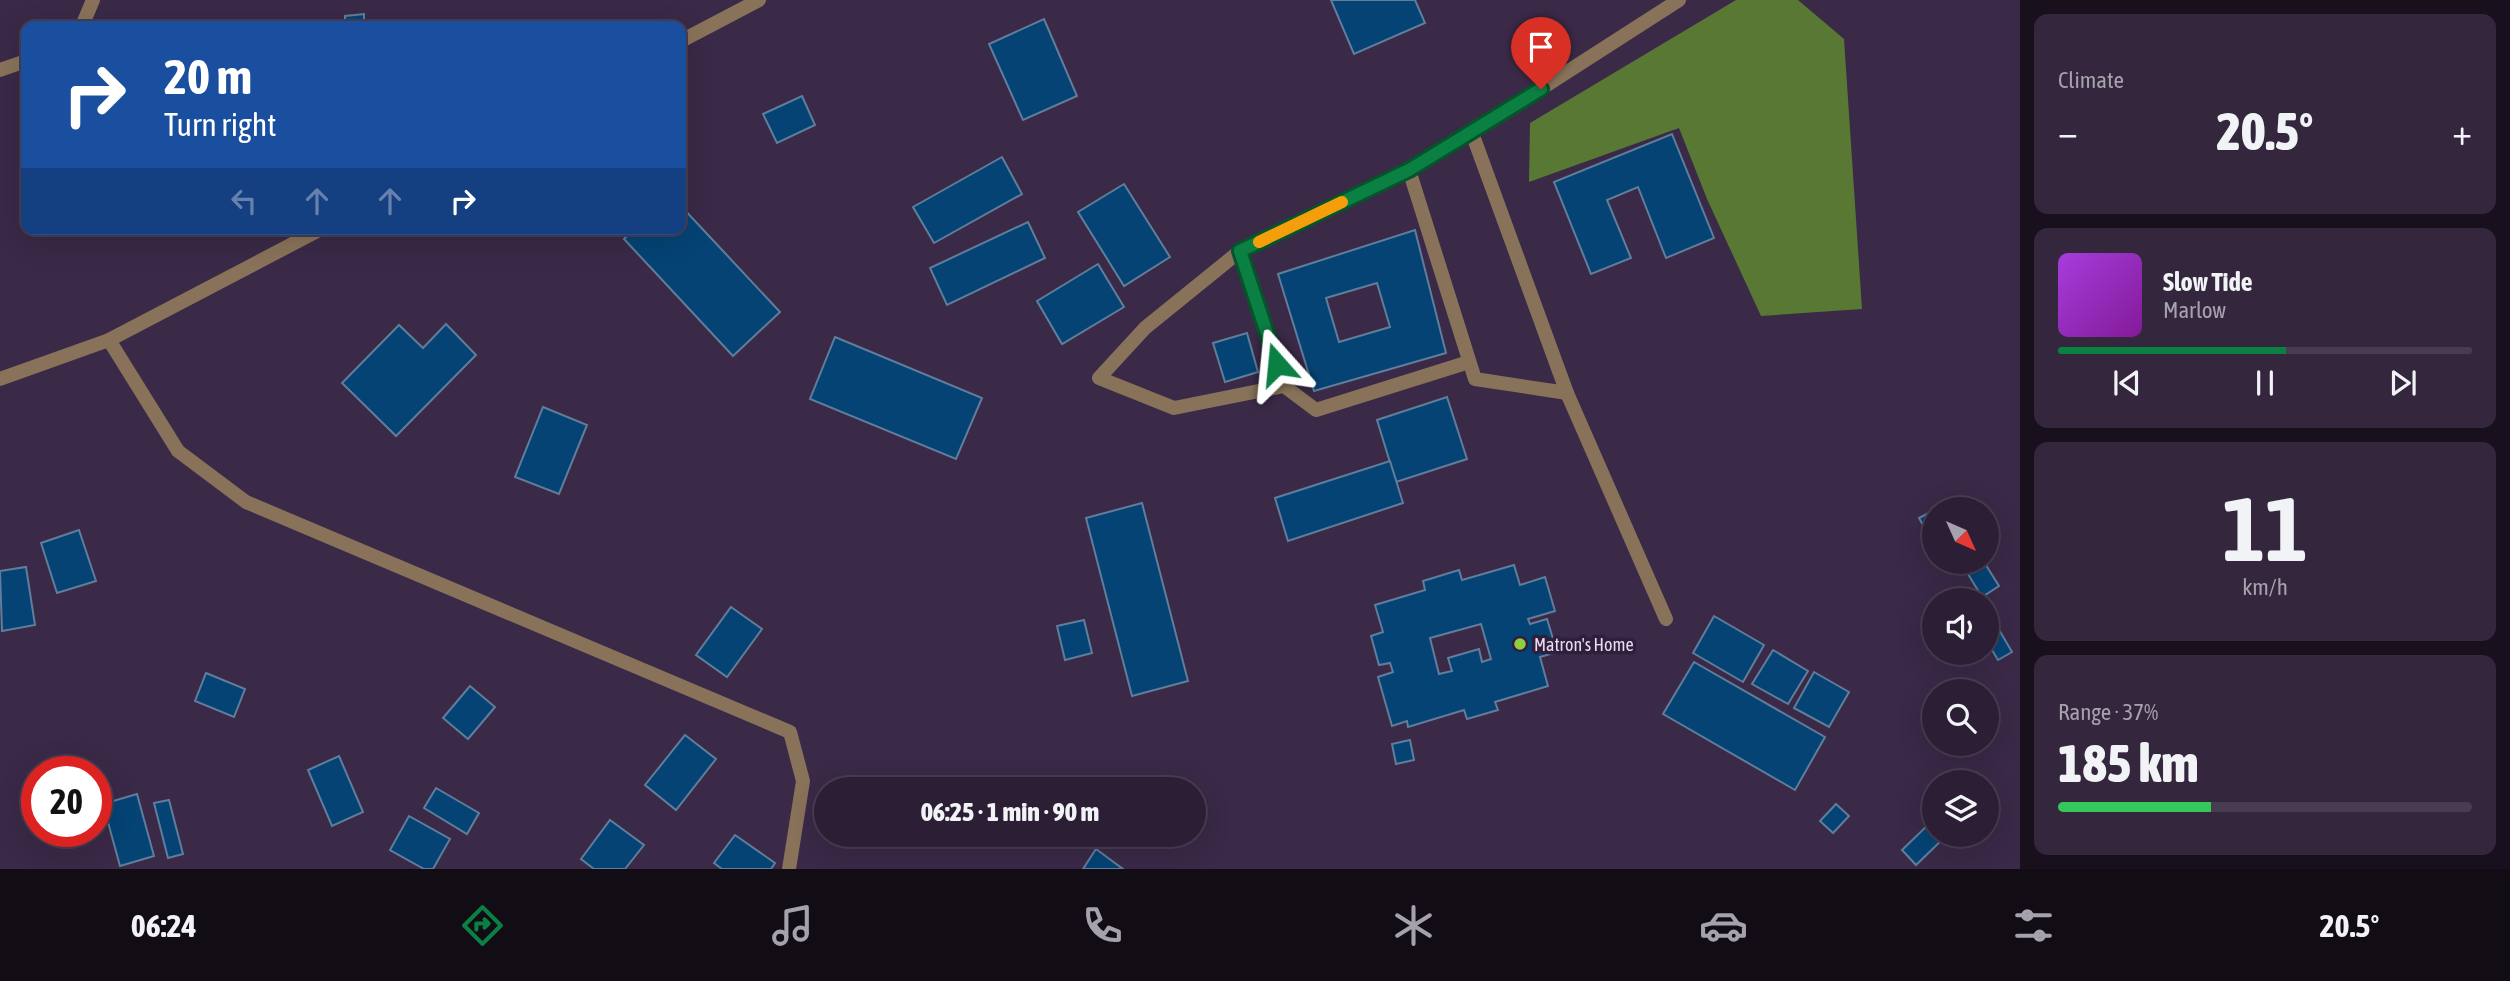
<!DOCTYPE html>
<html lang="en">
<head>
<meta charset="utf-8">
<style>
  :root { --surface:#2c1f35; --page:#34273d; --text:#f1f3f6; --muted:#a6a2ad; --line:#483d50; --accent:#0b8043 }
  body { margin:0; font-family:"Asap Condensed",sans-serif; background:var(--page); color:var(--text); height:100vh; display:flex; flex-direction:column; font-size:26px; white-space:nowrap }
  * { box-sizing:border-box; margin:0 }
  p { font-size:23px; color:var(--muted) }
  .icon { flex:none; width:38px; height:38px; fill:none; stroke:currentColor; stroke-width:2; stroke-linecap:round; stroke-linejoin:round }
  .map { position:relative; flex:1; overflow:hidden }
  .side { display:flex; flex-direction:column; gap:14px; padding:14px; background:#18111d; width:490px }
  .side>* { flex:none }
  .banner { position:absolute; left:21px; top:21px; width:665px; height:214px; border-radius:14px; box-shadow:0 7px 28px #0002,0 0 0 2px var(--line); background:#1a4fa0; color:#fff; overflow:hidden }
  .needle { width:46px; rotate:135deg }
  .tools { position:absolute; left:1922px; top:497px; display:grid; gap:14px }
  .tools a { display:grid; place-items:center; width:77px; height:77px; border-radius:50%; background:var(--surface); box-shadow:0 7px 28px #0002,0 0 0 2px var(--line); font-size:35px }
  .speed { position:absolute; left:21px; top:756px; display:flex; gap:14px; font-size:35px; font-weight:700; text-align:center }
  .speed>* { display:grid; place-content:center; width:91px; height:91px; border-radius:50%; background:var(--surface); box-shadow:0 7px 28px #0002,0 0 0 2px var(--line); line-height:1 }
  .speed .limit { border:10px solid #d22; background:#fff; color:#111 }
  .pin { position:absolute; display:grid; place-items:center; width:60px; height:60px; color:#fff; margin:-72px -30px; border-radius:50% 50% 50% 0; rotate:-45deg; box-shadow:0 0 7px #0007 }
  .pin .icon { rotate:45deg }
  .me { position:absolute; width:77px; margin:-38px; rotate:342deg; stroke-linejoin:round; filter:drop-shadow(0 0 5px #0008) }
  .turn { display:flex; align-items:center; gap:24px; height:147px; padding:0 28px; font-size:32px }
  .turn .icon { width:91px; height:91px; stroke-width:2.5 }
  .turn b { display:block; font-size:49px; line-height:60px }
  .lanes { display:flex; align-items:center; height:66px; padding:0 28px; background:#0003; justify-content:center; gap:35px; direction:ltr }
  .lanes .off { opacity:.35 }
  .big { font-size:52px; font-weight:800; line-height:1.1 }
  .side .widget { flex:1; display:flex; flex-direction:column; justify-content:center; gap:10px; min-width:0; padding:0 24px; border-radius:14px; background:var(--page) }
  .side .dial { align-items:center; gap:0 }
  .dial b { font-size:91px; line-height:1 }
  .song { display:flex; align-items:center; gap:21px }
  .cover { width:84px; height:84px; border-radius:10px; background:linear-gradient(135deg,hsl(280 70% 55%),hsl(290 70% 35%)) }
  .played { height:7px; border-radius:4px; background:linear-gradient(90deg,var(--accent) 55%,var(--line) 55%) }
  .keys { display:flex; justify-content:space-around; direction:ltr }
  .heat { display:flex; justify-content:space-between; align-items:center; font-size:38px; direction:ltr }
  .charge { height:10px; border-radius:5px; background:linear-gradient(90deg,#34c759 37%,var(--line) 0) }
  .trip { position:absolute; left:814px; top:777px; width:392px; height:70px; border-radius:35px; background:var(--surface); box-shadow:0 7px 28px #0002,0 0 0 2px var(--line); font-weight:800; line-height:70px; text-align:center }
  .menu { display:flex; height:112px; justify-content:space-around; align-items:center; background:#120c15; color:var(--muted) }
  .menu .icon { width:49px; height:49px }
  .menu .on { color:var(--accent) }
  .menu b { font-size:32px; color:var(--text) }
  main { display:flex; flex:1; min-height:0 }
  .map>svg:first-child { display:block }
</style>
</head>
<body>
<main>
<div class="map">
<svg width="2020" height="869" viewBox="0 0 2020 869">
  <rect width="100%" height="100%" fill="#3a2947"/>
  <path fill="#587834" d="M1736,0H1798L1844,39L1862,309L1761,316L1707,199L1679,128L1529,182L1530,123Z"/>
  <g fill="#054375" stroke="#607d9b" stroke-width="2" fill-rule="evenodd">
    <path d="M1331,0H1415L1425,23L1354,54Z"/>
    <path d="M364,14V26H345V16Z"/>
    <path d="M1044,19L1077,96L1023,120L989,44Z"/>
    <path d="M802,96L815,125L777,143L763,114Z"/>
    <path d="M1672,134L1714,238L1666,258L1638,187L1607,200L1631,258L1591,274L1554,182Z"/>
    <path d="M1002,157L1022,194L934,243L913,207Z"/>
    <path d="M1124,184L1170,257L1124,286L1078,212Z"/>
    <path d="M681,206L780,312L733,356L624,239L634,229H681Z"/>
    <path d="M1028,222L1045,258L947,305L930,268Z"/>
    <path d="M1415,230L1446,353L1314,391L1278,274ZM1377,283L1390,327L1339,342L1326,298Z"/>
    <path d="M1098,264L1124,307L1062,344L1037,301Z"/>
    <path d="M446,324L476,355L396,436L342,383L399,325L423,348Z"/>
    <path d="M1247,333L1258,372L1225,382L1213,343Z"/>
    <path d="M835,337L982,398L956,459L810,399Z"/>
    <path d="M1447,397L1467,459L1396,482L1377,420Z"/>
    <path d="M543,407L587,425L559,494L515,477Z"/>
    <path d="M1390,461L1403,503L1288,541L1275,498Z"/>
    <path d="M1142,503L1188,681L1132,696L1086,518Z"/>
    <path d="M1932,511L1934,515V545L1919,518Z"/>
    <path d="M79,530L96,581L57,593L41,543Z"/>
    <path d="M1976,562H1984L1999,586L1982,597L1965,569Z"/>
    <path d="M1514,565L1520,585L1545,577L1555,611L1528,619L1530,624L1547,619L1557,652L1540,657L1548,686L1495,702L1498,710L1467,719L1464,710L1408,727L1407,721L1392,726L1378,677L1393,672L1390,663L1379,665L1371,636L1383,632L1375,605L1425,590L1423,581L1459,570L1462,580ZM1481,624L1491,659L1482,662L1479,649L1448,658L1452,671L1439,674L1430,638Z"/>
    <path d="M26,567L35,625L2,631L0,571Z"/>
    <path d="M731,607L762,629L727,677L696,655Z"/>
    <path d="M1714,616L1764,645L1743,682L1693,653Z"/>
    <path d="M1991,616L2012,652L1998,660L1986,640V619Z"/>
    <path d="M1084,620L1092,653L1065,660L1057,626Z"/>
    <path d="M1773,650L1808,671L1788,704L1752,684Z"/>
    <path d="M1694,662L1825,737L1795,790L1663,714Z"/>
    <path d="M1814,672L1849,692L1829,727L1794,708Z"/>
    <path d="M206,673L245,689L234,717L195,701Z"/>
    <path d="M470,686L495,707L468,739L443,718Z"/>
    <path d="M685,735L716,759L676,810L645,785Z"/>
    <path d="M1410,740L1414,760L1396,764L1392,744Z"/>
    <path d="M339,756L363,812L332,826L308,770Z"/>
    <path d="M436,788L479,813L467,834L424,808Z"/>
    <path d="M137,794L154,856L120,866L103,804Z"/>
    <path d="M169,800L183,854L168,858L154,803Z"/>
    <path d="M1836,804L1849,816L1833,833L1820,821Z"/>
    <path d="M409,816L450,839L433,869H424L390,850Z"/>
    <path d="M1934,819V835H1947L1916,865L1902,850Z"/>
    <path d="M610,820L644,845L625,869H594L581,859Z"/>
    <path d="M735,835L775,863L771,869H722L714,863Z"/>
    <path d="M1096,849L1123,869H1083Z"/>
  </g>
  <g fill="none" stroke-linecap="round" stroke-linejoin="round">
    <g stroke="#887259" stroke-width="14">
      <path d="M1409,170L1475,379L1567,393"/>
      <path d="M1240,251L1284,386"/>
      <path d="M1469,362L1316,410L1284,386L1174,408L1099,378L1145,328L1240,251L1409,170L1472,133"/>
      <path d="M1666,619L1567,393L1472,133L1679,0"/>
    </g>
    <g stroke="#887259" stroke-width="14">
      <path d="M82,26L93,0"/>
      <path d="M0,70L26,61"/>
      <path d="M109,340L178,451L246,502L790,732L803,781L789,869"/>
    </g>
    <g stroke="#887259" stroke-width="14">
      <path d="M681,41L759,0"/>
      <path d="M0,379L109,340L321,229"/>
    </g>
  </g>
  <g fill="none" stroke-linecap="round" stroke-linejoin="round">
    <defs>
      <path id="route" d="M1277,364L1240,251L1409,170L1541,89"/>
    </defs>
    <use href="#route" stroke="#07532c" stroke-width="18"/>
    <use href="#route" stroke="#0b8043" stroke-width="12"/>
    <path stroke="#f59e0b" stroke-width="12" d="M1259,242L1342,202"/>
  </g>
  <circle fill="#90cd41" stroke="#301f3c" stroke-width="2.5" cx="1520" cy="644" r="7"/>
  <g text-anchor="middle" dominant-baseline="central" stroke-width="7" stroke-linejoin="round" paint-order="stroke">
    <g font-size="18" fill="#e7dcf0" stroke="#301f3c" text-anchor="start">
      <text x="1534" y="644">Matron's Home</text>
    </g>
  </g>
</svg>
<div class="tools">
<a><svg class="needle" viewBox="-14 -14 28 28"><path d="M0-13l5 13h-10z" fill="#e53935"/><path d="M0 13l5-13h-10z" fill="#a6a2ad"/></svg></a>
<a><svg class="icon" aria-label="sound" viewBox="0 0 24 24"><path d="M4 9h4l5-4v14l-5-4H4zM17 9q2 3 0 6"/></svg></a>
<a><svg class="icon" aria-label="search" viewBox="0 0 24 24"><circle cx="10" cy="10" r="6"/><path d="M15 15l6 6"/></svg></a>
<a><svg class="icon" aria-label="layers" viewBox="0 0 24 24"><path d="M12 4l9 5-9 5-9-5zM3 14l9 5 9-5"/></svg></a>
</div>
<div class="speed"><div class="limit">20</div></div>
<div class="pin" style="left:1541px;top:89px;background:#d93025"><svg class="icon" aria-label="arrive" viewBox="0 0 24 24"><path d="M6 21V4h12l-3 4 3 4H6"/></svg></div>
<svg class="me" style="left:1277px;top:364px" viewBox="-20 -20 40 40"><path d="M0-17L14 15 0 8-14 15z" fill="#0b8043" stroke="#fff" stroke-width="4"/></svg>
<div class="trip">06:25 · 1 min · 90 m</div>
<div class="banner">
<div class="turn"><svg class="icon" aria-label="right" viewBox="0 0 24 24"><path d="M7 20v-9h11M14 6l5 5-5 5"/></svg><div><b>20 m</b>Turn right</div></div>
<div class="lanes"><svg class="icon off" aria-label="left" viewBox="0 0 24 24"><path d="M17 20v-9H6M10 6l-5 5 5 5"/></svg><svg class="icon off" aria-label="ahead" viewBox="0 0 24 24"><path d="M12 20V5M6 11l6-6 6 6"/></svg><svg class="icon off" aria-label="ahead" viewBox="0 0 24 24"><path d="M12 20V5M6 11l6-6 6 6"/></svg><svg class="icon" aria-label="right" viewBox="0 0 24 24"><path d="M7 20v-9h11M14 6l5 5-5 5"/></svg></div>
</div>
</div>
<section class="side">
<div class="widget"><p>Climate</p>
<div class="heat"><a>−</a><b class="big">20.5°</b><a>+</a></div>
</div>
<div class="widget">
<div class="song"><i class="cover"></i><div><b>Slow Tide</b><p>Marlow</p></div></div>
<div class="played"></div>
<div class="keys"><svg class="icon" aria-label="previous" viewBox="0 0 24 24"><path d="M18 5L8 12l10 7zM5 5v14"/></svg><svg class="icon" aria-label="pause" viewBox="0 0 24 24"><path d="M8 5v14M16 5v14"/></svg><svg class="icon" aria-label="next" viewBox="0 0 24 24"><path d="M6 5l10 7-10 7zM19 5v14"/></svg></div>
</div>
<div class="widget dial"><b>11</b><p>km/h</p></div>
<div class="widget"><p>Range · 37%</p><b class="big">185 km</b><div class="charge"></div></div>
</section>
</main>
<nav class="menu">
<b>06:24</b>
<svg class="icon on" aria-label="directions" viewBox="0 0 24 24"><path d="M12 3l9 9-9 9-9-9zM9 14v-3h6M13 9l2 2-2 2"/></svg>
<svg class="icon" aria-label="music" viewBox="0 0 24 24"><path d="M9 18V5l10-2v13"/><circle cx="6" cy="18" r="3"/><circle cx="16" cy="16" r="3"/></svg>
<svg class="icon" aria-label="phone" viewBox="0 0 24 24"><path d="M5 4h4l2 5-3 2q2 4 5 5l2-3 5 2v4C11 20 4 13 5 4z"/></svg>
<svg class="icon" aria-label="climate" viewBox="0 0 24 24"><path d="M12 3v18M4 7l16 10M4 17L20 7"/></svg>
<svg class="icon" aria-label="car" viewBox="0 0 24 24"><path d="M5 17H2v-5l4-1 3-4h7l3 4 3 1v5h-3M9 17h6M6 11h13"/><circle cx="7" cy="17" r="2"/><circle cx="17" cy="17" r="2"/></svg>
<svg class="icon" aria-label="filters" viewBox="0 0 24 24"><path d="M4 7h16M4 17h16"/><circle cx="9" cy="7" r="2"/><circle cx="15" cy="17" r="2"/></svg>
<b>20.5°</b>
</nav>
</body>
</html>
